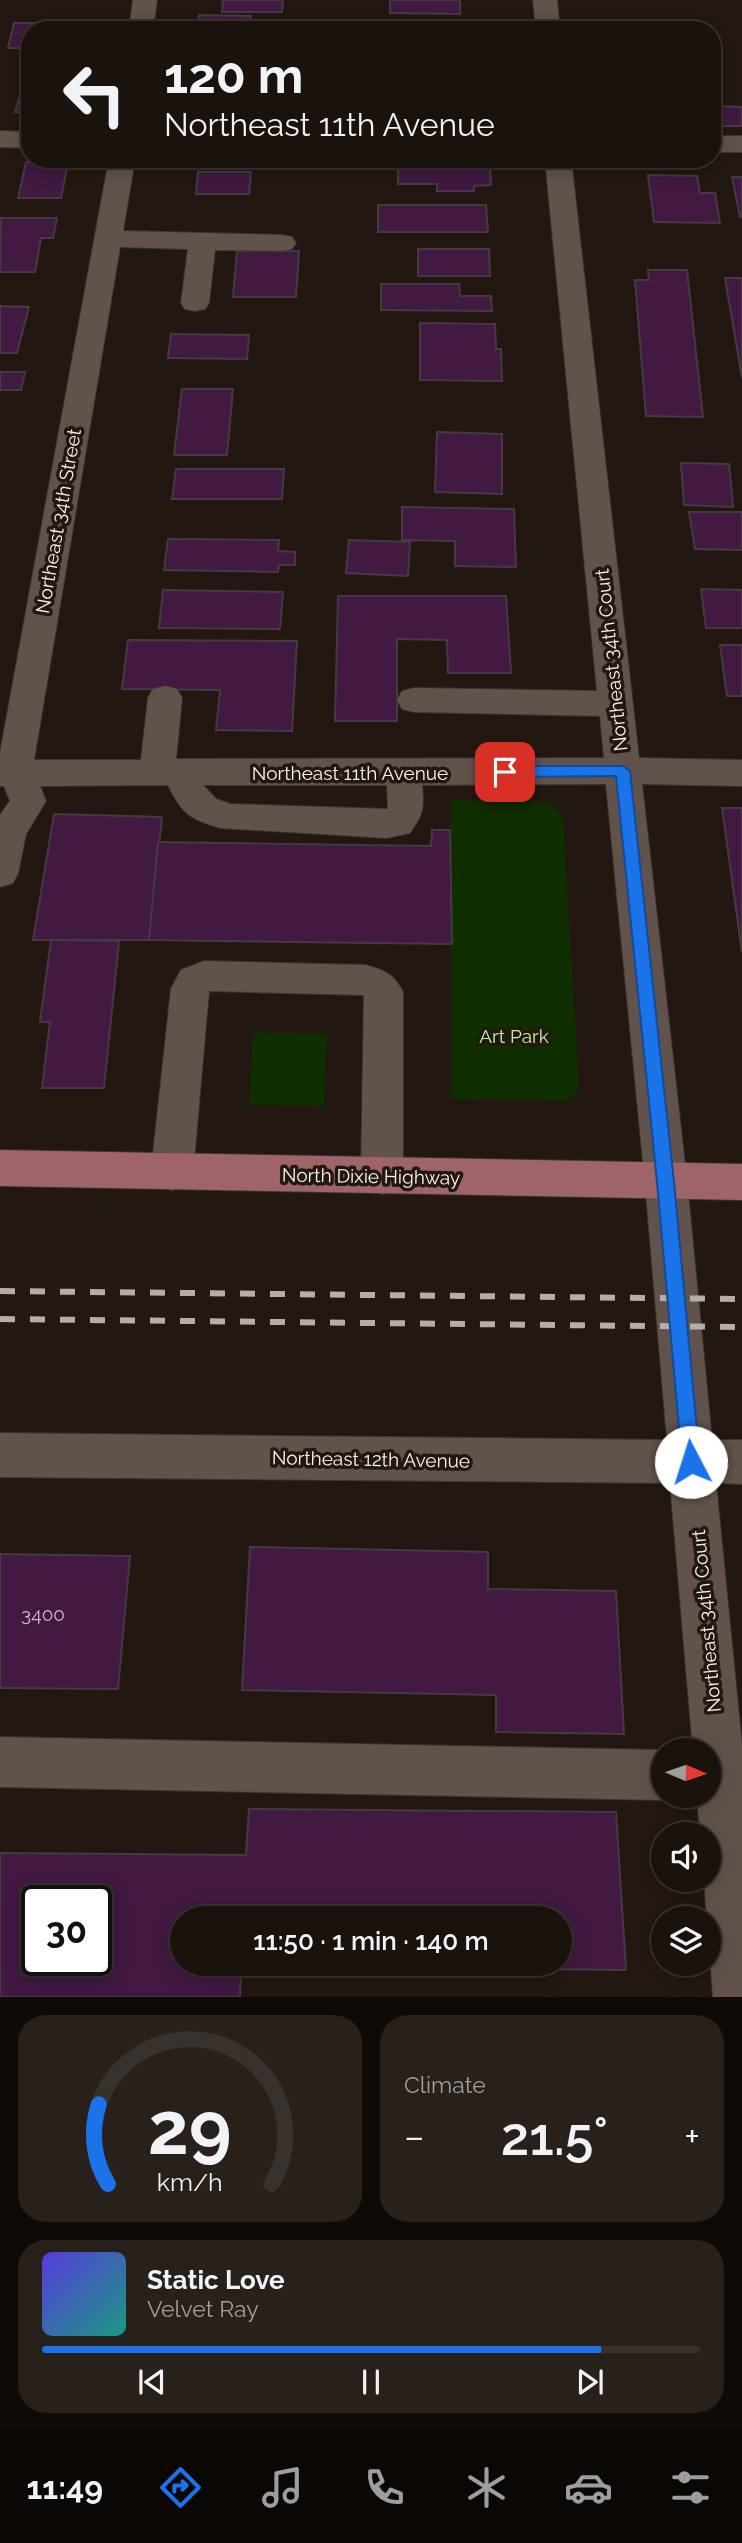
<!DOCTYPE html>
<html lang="en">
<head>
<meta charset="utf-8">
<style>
  :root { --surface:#1a120d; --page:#27201b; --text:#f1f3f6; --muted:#9f9e9d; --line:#38322e; --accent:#1a73e8 }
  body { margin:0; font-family:Raleway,sans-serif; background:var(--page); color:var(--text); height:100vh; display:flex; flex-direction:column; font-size:26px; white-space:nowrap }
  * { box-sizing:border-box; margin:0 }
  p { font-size:23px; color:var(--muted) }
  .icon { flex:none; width:38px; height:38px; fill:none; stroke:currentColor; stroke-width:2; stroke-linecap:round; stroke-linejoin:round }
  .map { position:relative; height:1997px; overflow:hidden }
  .side { display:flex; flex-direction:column; gap:18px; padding:18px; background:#0e0a07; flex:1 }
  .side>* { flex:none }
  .top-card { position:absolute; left:21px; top:21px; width:700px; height:147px; border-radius:28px; box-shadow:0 4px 18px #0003,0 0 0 2px var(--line); background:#1a120d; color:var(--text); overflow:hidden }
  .needle { width:46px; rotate:92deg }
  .fabs { position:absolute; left:651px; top:1738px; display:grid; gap:14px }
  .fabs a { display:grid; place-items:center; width:70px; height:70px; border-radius:50%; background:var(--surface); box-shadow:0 4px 18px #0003,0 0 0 2px var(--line); font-size:35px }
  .speed { position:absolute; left:21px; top:1885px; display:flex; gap:14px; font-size:35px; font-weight:700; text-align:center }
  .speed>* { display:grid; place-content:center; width:91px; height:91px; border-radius:50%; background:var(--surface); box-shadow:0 4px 18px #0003,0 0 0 2px var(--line); line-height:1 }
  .speed .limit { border:4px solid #111; border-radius:10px; background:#fff; color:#111 }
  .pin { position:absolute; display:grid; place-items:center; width:60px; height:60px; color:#fff; margin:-30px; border-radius:14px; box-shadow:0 4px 10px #0006 }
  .me { position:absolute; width:77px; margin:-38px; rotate:355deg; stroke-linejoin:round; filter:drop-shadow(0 0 5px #0008) }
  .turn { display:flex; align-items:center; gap:24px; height:147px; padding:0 28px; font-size:32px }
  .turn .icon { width:91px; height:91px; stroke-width:2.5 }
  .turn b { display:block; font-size:49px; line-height:60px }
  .big { font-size:52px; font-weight:600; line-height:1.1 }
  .side .widget { flex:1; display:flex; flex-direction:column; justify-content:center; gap:10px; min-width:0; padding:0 24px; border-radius:28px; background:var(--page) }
  .side .dial { align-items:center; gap:0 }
  .dial svg { height:182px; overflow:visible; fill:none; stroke:var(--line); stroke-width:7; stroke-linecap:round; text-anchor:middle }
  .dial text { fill:var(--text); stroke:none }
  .song { display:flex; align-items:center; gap:21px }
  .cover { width:84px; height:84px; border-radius:10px; background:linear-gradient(135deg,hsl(250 70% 55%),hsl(170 70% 35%)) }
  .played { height:7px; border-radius:4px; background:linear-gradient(90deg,var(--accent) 85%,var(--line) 85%) }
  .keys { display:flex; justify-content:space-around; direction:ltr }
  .heat { display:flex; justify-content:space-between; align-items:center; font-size:38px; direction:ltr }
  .side .tiles { flex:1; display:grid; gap:18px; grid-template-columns:1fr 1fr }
  .widget:last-child { grid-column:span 2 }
  .trip { position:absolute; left:170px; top:1906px; width:402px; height:70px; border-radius:35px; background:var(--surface); box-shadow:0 4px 18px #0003,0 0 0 2px var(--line); font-weight:600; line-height:70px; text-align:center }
  .tabs { display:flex; height:112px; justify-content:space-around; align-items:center; background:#0a0705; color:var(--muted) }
  .tabs .icon { width:49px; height:49px }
  .tabs .selected { color:var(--accent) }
  .tabs b { font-size:32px; color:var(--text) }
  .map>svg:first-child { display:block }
</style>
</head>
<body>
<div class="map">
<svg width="742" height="1997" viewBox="0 0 742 1997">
  <rect width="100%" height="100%" fill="#231811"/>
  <g fill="#0f2f00">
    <path d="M451,800L550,802L563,817L579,1089L567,1101L451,1099Z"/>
    <path d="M253,1032L327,1034L324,1106L249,1105Z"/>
  </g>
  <g fill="#411941" stroke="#453a44" stroke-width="2" fill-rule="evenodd">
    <path d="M223,0H283L282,12H222Z"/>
    <path d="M390,0H460V14L390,13Z"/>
    <path d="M199,15L251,16L250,30H197Z"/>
    <rect x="412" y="20" width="42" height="10"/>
    <path d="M14,23H85L84,30H30V48H8Z"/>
    <path d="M27,73H30V113L15,112Z"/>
    <path d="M712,100H718L719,106L742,107V126H712Z"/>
    <path d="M26,162L68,163L61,198H18Z"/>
    <path d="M398,166L490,167L491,185L474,186V191H437V184H398Z"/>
    <path d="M198,172H251L249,194H196Z"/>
    <path d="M648,175L697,176L700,193H715L720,223L654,222Z"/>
    <path d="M732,177H742V217H740Z"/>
    <path d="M378,205H486L488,232H378Z"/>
    <path d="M1,218H57L53,238H41L35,272H0Z"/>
    <path d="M418,249H489L490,276H418Z"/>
    <path d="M237,251H299L296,297H233Z"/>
    <path d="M648,270H687L703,417L646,416L635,280H649Z"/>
    <path d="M725,278H742V378Z"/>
    <path d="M381,284H459L460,296H491L492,311L381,310Z"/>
    <path d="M0,306L29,307L17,353H0Z"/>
    <path d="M420,323L495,324L496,349H501L502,381L420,380Z"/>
    <path d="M171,334L249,335L247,359L168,358Z"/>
    <path d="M0,372H25L21,390H0Z"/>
    <path d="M182,389H233L227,455H174Z"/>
    <path d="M437,432L502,434V494L435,492Z"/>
    <path d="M681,463L729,464L733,507L684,505Z"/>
    <path d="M176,469H284L282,499H172Z"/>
    <path d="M402,507L514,509L516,567L455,566V541L402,540Z"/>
    <path d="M689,512H742V550L695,549Z"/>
    <path d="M168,539L279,540L278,551L295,552V565H279L278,572L164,570Z"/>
    <path d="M349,540L410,542L408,576L346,573Z"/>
    <path d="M701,589L742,590V628H706Z"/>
    <path d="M163,590L283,592L280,629L159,628Z"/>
    <path d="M338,596H506L511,673H448L447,640L397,639V721H335Z"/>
    <path d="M128,640L297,641L292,731L216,730L220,690L122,689Z"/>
    <path d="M720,645H742V696H727Z"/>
    <path d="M722,808H742V952Z"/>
    <path d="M54,814L162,817L149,940H33Z"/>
    <path d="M432,830H450L452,944L149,940L158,842L431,846Z"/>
    <path d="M51,940L119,941L104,1088H42L50,1022H40Z"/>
    <path d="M250,1547L488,1552V1589L616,1591L624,1734L496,1732V1695L242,1690Z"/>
    <path d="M0,1554L130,1556L118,1689L0,1688Z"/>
    <path d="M249,1809L616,1812L626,1970L241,1966L240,1997H0V1853L246,1855ZM37,1900H96V1960H37ZM182,1918H560V1964H182Z"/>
  </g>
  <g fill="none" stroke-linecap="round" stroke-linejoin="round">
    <defs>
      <g id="minor">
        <path d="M133,0H157L153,30H129Z"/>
        <path d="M533,0H557L560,30H536Z"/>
        <path d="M0,131L30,132V148L0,147Z"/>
        <rect x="712" y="136" width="30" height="16"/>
        <path d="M109,159H135L123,231L282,235L292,237L296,243L292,249L282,251L215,250L209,303L205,309L195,311L185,309L181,303L188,249L120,247L34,760H141L148,698L153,689L165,686L177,689L182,698L176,759L604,758L600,716L414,712L402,709L397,700L402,691L414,688L597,691L545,159H571L639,758L742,760V786L642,784L687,1182L712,1440H742V1484L716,1483L742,1746V1997H713L704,1880H709V1834H700L697,1796H709V1750H693L670,1483L0,1477V1433L667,1440L645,1182L606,784L422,785C424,808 424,813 410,833L387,838L220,828C190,819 182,814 168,785L40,786L46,801L26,834L18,873L13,883L0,887V815L10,801L4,786H0V753ZM203,785H387L388,809L231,804L216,799Z"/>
        <path d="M204,961L365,965C384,970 394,974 403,992V1176L397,1189L382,1194L367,1189L361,1176L364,995L209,991L193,1172L187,1185L172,1190L157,1185L151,1172L171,989L181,970Z"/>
        <path d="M0,1737L663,1750V1796H674L663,1800L0,1787Z"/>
      </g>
      <path id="major" d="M0,1150L742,1164V1200L0,1186Z"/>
    </defs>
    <use href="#minor" stroke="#3c3430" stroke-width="2"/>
    <use href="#major" stroke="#3c3430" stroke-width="2"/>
    <use href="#minor" fill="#61534c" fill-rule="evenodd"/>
    <use href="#major" fill="#9e6468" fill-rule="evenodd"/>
    <g stroke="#b6aca8" stroke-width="6" stroke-dasharray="15 15" stroke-linecap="butt">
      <path d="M0,1291L742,1299"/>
      <path d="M0,1319L742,1327"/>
    </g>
  </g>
  <path fill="#1a73e8" stroke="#114b97" stroke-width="2" d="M505,766H623L630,771L674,1182L700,1462L698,1468L691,1471L684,1468L682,1462L657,1182L616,776L505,777L498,772Z"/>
  <g text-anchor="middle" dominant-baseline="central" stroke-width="7" stroke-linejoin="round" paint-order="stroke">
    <g font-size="19" fill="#fbf2ee" stroke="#231811">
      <text transform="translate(58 521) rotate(-80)">Northeast 34th Street</text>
      <text transform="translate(611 660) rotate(-96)">Northeast 34th Court</text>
      <text x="350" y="773">Northeast 11th Avenue</text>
      <text transform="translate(371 1176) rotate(1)">North Dixie Highway</text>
      <text transform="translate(371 1459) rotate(1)">Northeast 12th Avenue</text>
      <text transform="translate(706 1621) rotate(-95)">Northeast 34th Court</text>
    </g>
    <g font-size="19" fill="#bef4a7" stroke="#231811">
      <text x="514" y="1036">Art Park</text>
    </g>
    <g font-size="19" fill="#ccbcc3">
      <text x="43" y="1614">3400</text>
    </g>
  </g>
</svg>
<div class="fabs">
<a><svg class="needle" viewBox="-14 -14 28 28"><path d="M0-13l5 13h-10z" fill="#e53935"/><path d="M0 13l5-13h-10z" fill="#9f9e9d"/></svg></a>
<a><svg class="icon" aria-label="sound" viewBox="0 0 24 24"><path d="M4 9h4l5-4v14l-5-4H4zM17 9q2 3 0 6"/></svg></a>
<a><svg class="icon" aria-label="layers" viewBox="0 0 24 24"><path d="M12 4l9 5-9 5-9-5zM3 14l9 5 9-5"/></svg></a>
</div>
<div class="speed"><div class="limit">30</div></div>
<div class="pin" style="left:505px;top:772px;background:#d93025"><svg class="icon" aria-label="arrive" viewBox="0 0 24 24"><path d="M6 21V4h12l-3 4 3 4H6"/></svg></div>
<svg class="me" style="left:691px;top:1462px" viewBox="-20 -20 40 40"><circle r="19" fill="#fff"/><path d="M0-13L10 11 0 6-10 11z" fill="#1a73e8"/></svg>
<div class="trip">11:50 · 1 min · 140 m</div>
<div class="top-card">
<div class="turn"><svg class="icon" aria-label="left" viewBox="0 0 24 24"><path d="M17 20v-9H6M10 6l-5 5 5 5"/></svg><div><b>120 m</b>Northeast 11th Avenue</div></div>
</div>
</div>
<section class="side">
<div class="tiles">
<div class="widget dial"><svg viewBox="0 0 100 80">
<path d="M14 69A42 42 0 1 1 86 69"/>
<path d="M14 69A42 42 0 0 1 10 34" stroke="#1a73e8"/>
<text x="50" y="56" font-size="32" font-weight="700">29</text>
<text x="50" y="72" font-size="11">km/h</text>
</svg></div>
<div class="widget"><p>Climate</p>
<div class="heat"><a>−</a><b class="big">21.5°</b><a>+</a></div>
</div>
<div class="widget">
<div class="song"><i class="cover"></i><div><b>Static Love</b><p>Velvet Ray</p></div></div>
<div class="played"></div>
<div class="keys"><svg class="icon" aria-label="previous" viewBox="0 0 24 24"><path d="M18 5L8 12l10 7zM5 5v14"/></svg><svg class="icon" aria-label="pause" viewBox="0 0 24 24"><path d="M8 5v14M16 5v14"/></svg><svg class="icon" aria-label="next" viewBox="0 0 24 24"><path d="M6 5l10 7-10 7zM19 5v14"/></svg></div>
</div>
</div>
</section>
<nav class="tabs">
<b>11:49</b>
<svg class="icon selected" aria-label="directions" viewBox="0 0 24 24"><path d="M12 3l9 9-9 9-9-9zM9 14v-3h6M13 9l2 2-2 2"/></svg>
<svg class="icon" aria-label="music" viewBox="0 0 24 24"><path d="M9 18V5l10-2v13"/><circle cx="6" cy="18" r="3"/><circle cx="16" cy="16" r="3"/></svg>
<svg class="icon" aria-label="phone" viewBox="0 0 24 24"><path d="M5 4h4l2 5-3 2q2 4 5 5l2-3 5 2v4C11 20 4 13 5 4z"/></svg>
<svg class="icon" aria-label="climate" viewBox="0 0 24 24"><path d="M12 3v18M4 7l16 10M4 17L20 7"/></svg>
<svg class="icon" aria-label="car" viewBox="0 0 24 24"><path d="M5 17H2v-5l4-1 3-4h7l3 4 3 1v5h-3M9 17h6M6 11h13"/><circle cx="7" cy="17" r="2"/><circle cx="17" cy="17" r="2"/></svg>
<svg class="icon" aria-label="filters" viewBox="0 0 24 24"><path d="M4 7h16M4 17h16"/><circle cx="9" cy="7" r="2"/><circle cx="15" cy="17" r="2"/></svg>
</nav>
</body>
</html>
